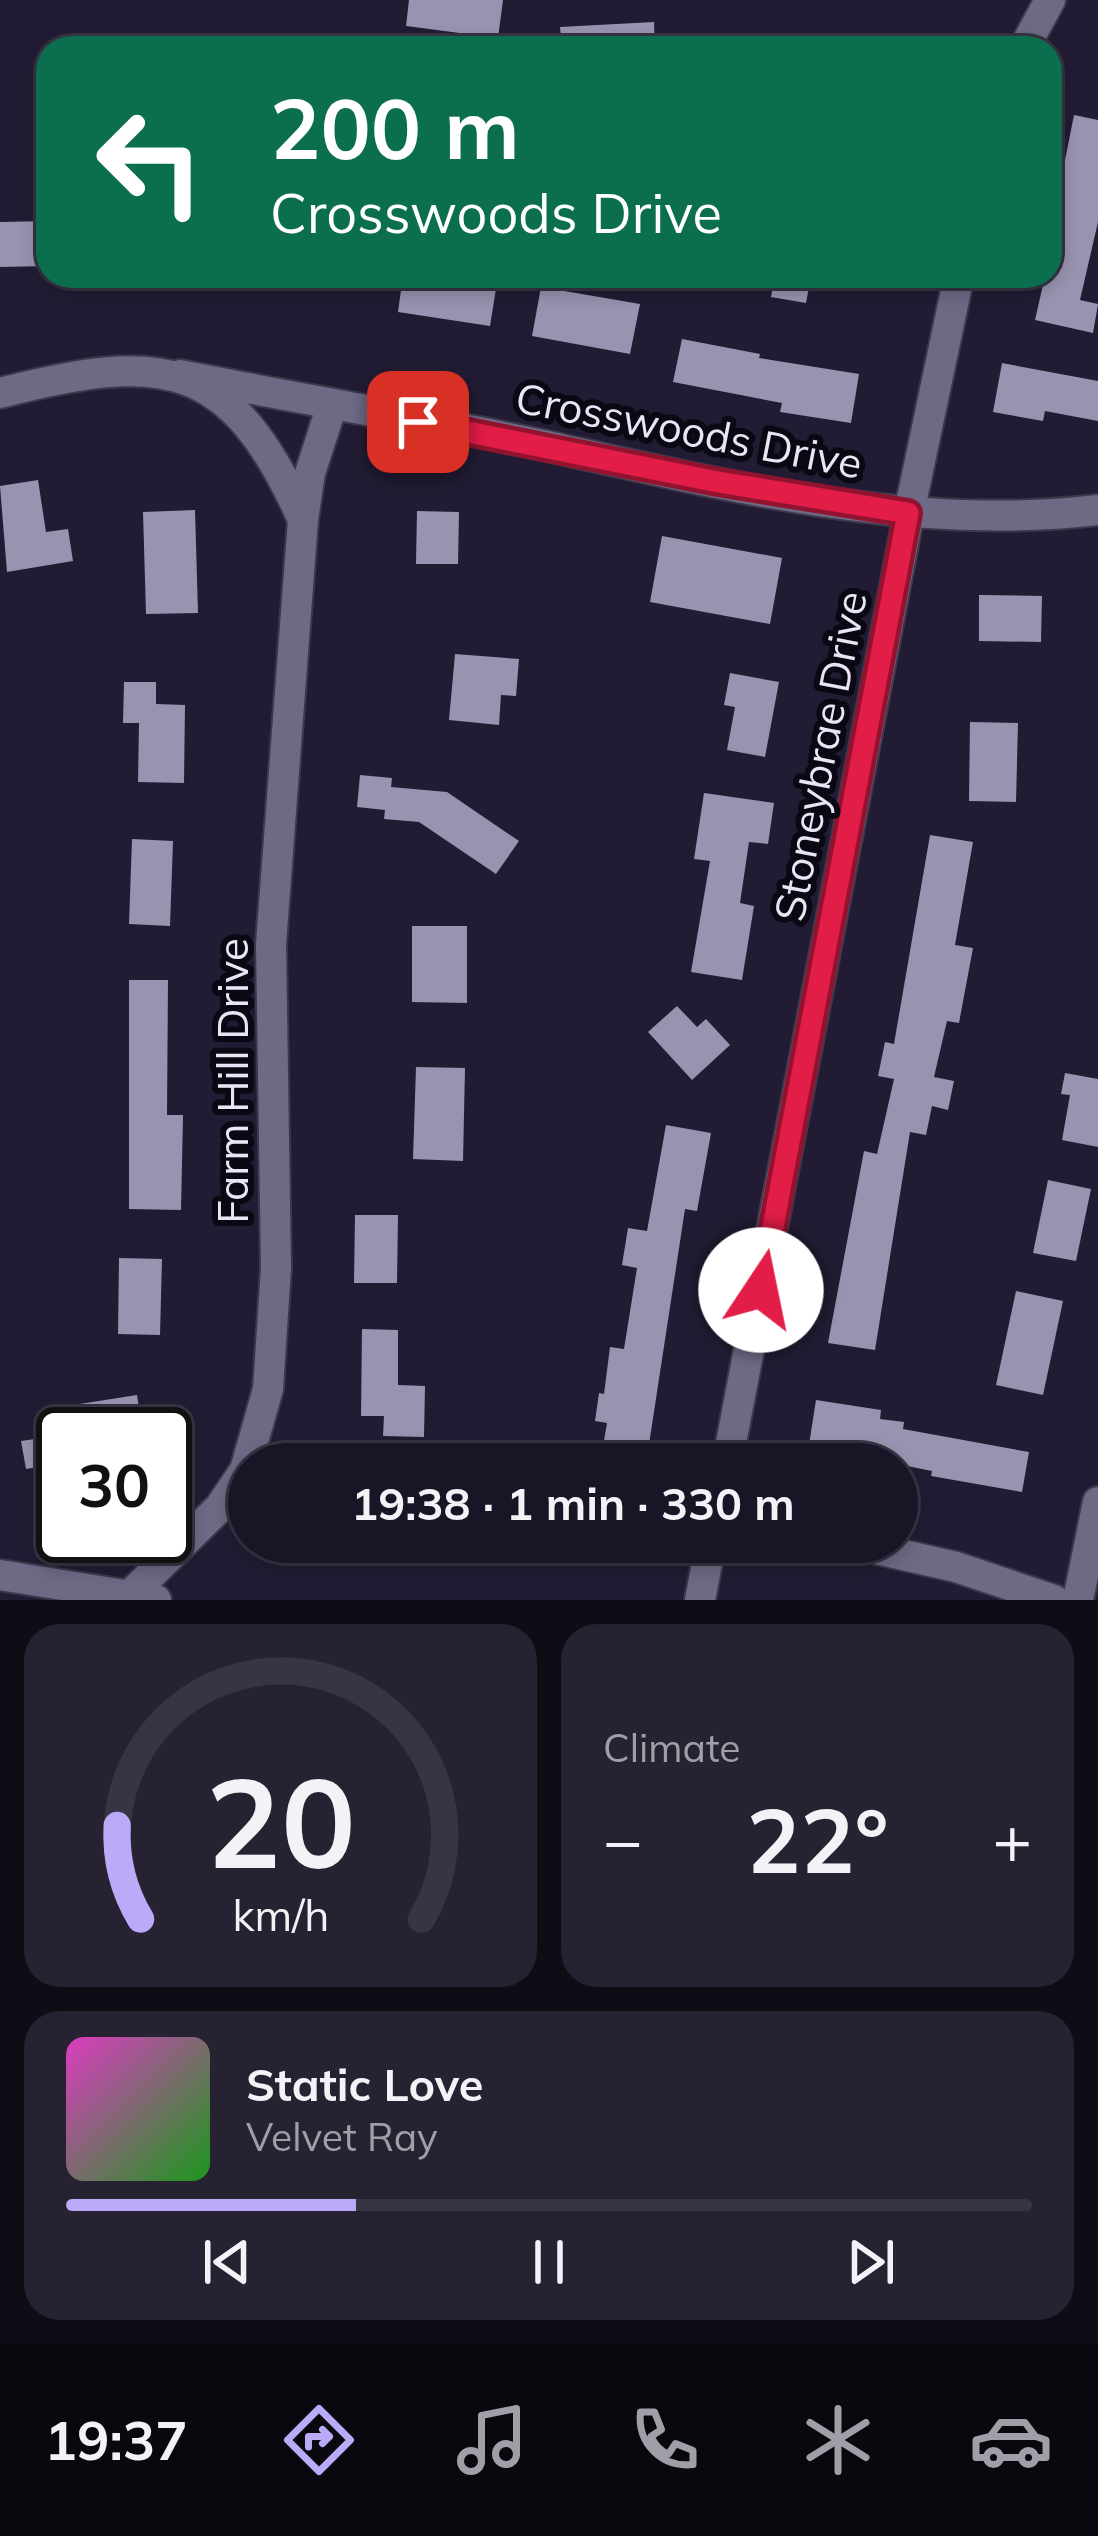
<!DOCTYPE html>
<html lang="en">
<head>
<meta charset="utf-8">
<style>
  :root { --surface:#191526; --page:#262232; --text:#f1f3f6; --muted:#9f9fa7; --line:#373443; --accent:#baaaf7 }
  body { margin:0; font-family:Mulish,sans-serif; background:var(--page); color:var(--text); height:100vh; display:flex; flex-direction:column; font-size:45px; white-space:nowrap }
  * { box-sizing:border-box; margin:0 }
  p { font-size:39px; color:var(--muted) }
  .icon { flex:none; width:66px; height:66px; fill:none; stroke:currentColor; stroke-width:2; stroke-linecap:round; stroke-linejoin:round }
  .map { position:relative; height:1600px; overflow:hidden }
  .side { display:flex; flex-direction:column; gap:24px; padding:24px; background:#0e0c15; flex:1 }
  .side>* { flex:none }
  .top-card { position:absolute; left:36px; top:36px; width:1026px; height:252px; border-radius:36px; box-shadow:0 6px 18px #0003,0 0 0 3px var(--line); background:#0b6e4f; color:#fff; overflow:hidden }
  .speed { position:absolute; left:36px; top:1407px; display:flex; gap:24px; font-size:60px; font-weight:700; text-align:center }
  .speed>* { display:grid; place-content:center; width:156px; height:156px; border-radius:50%; background:var(--surface); box-shadow:0 6px 18px #0003,0 0 0 3px var(--line); line-height:1 }
  .speed .limit { border:6px solid #111; border-radius:18px; background:#fff; color:#111 }
  .pin { position:absolute; display:grid; place-items:center; width:102px; height:102px; color:#fff; margin:-51px; border-radius:24px; box-shadow:0 6px 18px #0006 }
  .me { position:absolute; width:132px; margin:-66px; rotate:11deg; stroke-linejoin:round; filter:drop-shadow(0 0 9px #0008) }
  .turn { display:flex; align-items:center; gap:42px; height:252px; padding:0 36px; font-size:54px }
  .turn .icon { width:156px; height:156px; stroke-width:2.5 }
  .turn b { display:block; font-size:84px; line-height:102px }
  .big { font-size:90px; font-weight:700; line-height:1.1 }
  .side .widget { flex:1; display:flex; flex-direction:column; justify-content:center; gap:18px; min-width:0; padding:0 42px; border-radius:36px; background:var(--page) }
  .side .dial { align-items:center; gap:0 }
  .dial svg { height:312px; overflow:visible; fill:none; stroke:var(--line); stroke-width:7; stroke-linecap:round; text-anchor:middle }
  .dial text { fill:var(--text); stroke:none }
  .song { display:flex; align-items:center; gap:36px }
  .cover { width:144px; height:144px; border-radius:18px; background:linear-gradient(135deg,hsl(310 70% 55%),hsl(120 70% 35%)) }
  .played { height:12px; border-radius:6px; background:linear-gradient(90deg,var(--accent) 30%,var(--line) 30%) }
  .keys { display:flex; justify-content:space-around; direction:ltr }
  .heat { display:flex; justify-content:space-between; align-items:center; font-size:66px; direction:ltr }
  .side .tiles { flex:1; display:grid; gap:24px; grid-template-columns:1fr 1fr }
  .widget:last-child { grid-column:span 2 }
  .trip { position:absolute; left:228px; top:1443px; width:690px; height:120px; border-radius:60px; background:var(--surface); box-shadow:0 6px 18px #0003,0 0 0 3px var(--line); font-weight:700; line-height:120px; text-align:center }
  .menu { display:flex; height:192px; justify-content:space-around; align-items:center; background:#0a080f; color:var(--muted) }
  .menu .icon { width:84px; height:84px }
  .menu .current { color:var(--accent) }
  .menu b { font-size:54px; color:var(--text) }
  .map>svg:first-child { display:block }
</style>
</head>
<body>
<div class="map">
<svg width="1098" height="1600" viewBox="0 0 1098 1600">
  <rect width="100%" height="100%" fill="#211c33"/>
  <g fill="#9893b0">
    <path d="M409,0H503L498,38L406,26Z"/>
    <path d="M654,22L655,48H562L560,27Z"/>
    <path d="M1074,115L1098,120V222L1080,300L1098,304L1093,333L1035,320L1045,276H1050V252L1063,196L1058,195Z"/>
    <path d="M48,221V266L0,267V222Z"/>
    <path d="M403,276H498L490,326L398,312Z"/>
    <path d="M775,276H811L806,303L771,297Z"/>
    <path d="M541,287L640,304L630,354L532,336Z"/>
    <path d="M682,339L760,354L759,358L859,374L851,423L780,412L782,403L673,382Z"/>
    <path d="M1002,363L1098,381V421L1045,411L1043,421L993,412Z"/>
    <path d="M38,480L46,532L68,529L73,561L7,572L0,486Z"/>
    <path d="M195,510L198,613L146,614L143,512Z"/>
    <path d="M417,511L459,512L458,564H416Z"/>
    <path d="M662,536L782,558L770,624L650,602Z"/>
    <path d="M979,595L1042,596L1041,642L979,641Z"/>
    <path d="M455,654L519,659L516,696L501,695L499,725L449,720Z"/>
    <path d="M730,673L779,682L765,757L727,750L735,707L724,705Z"/>
    <path d="M124,682H156V704L185,705L184,783L138,782L139,723H123Z"/>
    <path d="M970,722L1018,723L1016,802L969,801Z"/>
    <path d="M360,775L392,778L391,787L447,792L519,841L496,874L419,822L384,819L385,810L357,807Z"/>
    <path d="M704,793L774,803L768,844L749,842L740,903L754,906L742,980L691,972L710,861L694,859Z"/>
    <path d="M930,835L973,842L955,945L973,948L959,1023L947,1021L934,1077L954,1081L948,1110L932,1106L926,1135L910,1132L875,1350L828,1343L864,1151L877,1154L894,1079L878,1076L885,1042L894,1044Z"/>
    <path d="M132,839L173,841L170,926L129,924Z"/>
    <path d="M412,926H467V1003L412,1002Z"/>
    <path d="M129,980H168L167,1115H183L181,1210L129,1209Z"/>
    <path d="M677,1006L697,1027L706,1019L730,1045L692,1080L648,1032Z"/>
    <path d="M416,1067L465,1068L463,1161L413,1159Z"/>
    <path d="M1065,1073L1098,1079V1147L1062,1140L1070,1095L1061,1094Z"/>
    <path d="M666,1125L711,1133L697,1211L685,1209L646,1464H600L607,1423L595,1421L599,1393L604,1394L610,1347L624,1349L637,1268L622,1265L628,1228L647,1231Z"/>
    <path d="M1048,1180L1091,1189L1076,1261L1033,1253Z"/>
    <path d="M355,1215H398L397,1283H354Z"/>
    <path d="M119,1258L162,1259L160,1335L118,1334Z"/>
    <path d="M1016,1291L1063,1301L1043,1395L996,1385Z"/>
    <path d="M362,1329L398,1330V1385L425,1386L424,1437L383,1436L384,1416H361Z"/>
    <path d="M137,1395L140,1414L157,1411L161,1434H58L54,1408Z"/>
    <path d="M816,1400L881,1410L880,1419L904,1422L903,1429L1029,1452L1022,1492L931,1476L932,1471L897,1464L808,1451Z"/>
    <path d="M63,1435V1463L26,1469L21,1441Z"/>
  </g>
  <g fill="none" stroke-linecap="round" stroke-linejoin="round">
    <defs>
      <g id="minor">
        <path d="M1024,48L1050,0"/>
        <path d="M180,375C302,399 426,420 547,446C726,486 914,532 1098,510"/>
        <path d="M0,393C163,351 231,358 303,520"/>
        <path d="M727,1464L909,513L959,276"/>
        <path d="M846,1542L956,1567L1054,1600"/>
        <path d="M0,1575L156,1600"/>
        <path d="M131,1594L220,1507L245,1470L268,1389L276,1268L271,944L303,520L310,473L332,405"/>
        <path d="M700,1600L711,1542"/>
        <path d="M1078,1600L1098,1502"/>
      </g>
    </defs>
    <use href="#minor" stroke="#3c374a" stroke-width="34"/>
    <use href="#minor" stroke="#6e6985" stroke-width="30"/>
  </g>
  <g fill="none" stroke-linecap="round" stroke-linejoin="round">
    <defs>
      <path id="route" d="M418,422L718,482L908,513L761,1290"/>
    </defs>
    <use href="#route" stroke="#92132f" stroke-width="30"/>
    <use href="#route" stroke="#e11d48" stroke-width="21"/>
  </g>
  <g text-anchor="middle" dominant-baseline="central" stroke-width="12" stroke-linejoin="round" paint-order="stroke">
    <g font-size="42" fill="#e8e6f6" stroke="#0a0812">
      <text transform="translate(689 430) rotate(11)">Crosswoods Drive</text>
      <text transform="translate(820 756) rotate(-79)">Stoneybrae Drive</text>
      <text transform="translate(232 1081) rotate(-90)">Farm Hill Drive</text>
    </g>
  </g>
</svg>
<div class="speed"><div class="limit">30</div></div>
<div class="pin" style="left:418px;top:422px;background:#d93025"><svg class="icon" aria-label="arrive" viewBox="0 0 24 24"><path d="M6 21V4h12l-3 4 3 4H6"/></svg></div>
<svg class="me" style="left:761px;top:1290px" viewBox="-20 -20 40 40"><circle r="19" fill="#fff"/><path d="M0-13L10 11 0 6-10 11z" fill="#e11d48"/></svg>
<div class="trip">19:38 · 1 min · 330 m</div>
<div class="top-card">
<div class="turn"><svg class="icon" aria-label="left" viewBox="0 0 24 24"><path d="M17 20v-9H6M10 6l-5 5 5 5"/></svg><div><b>200 m</b>Crosswoods Drive</div></div>
</div>
</div>
<section class="side">
<div class="tiles">
<div class="widget dial"><svg viewBox="0 0 100 80">
<path d="M14 69A42 42 0 1 1 86 69"/>
<path d="M14 69A42 42 0 0 1 8 45" stroke="#baaaf7"/>
<text x="50" y="56" font-size="32" font-weight="700">20</text>
<text x="50" y="72" font-size="11">km/h</text>
</svg></div>
<div class="widget"><p>Climate</p>
<div class="heat"><a>−</a><b class="big">22°</b><a>+</a></div>
</div>
<div class="widget">
<div class="song"><i class="cover"></i><div><b>Static Love</b><p>Velvet Ray</p></div></div>
<div class="played"></div>
<div class="keys"><svg class="icon" aria-label="previous" viewBox="0 0 24 24"><path d="M18 5L8 12l10 7zM5 5v14"/></svg><svg class="icon" aria-label="pause" viewBox="0 0 24 24"><path d="M8 5v14M16 5v14"/></svg><svg class="icon" aria-label="next" viewBox="0 0 24 24"><path d="M6 5l10 7-10 7zM19 5v14"/></svg></div>
</div>
</div>
</section>
<nav class="menu">
<b>19:37</b>
<svg class="icon current" aria-label="directions" viewBox="0 0 24 24"><path d="M12 3l9 9-9 9-9-9zM9 14v-3h6M13 9l2 2-2 2"/></svg>
<svg class="icon" aria-label="music" viewBox="0 0 24 24"><path d="M9 18V5l10-2v13"/><circle cx="6" cy="18" r="3"/><circle cx="16" cy="16" r="3"/></svg>
<svg class="icon" aria-label="phone" viewBox="0 0 24 24"><path d="M5 4h4l2 5-3 2q2 4 5 5l2-3 5 2v4C11 20 4 13 5 4z"/></svg>
<svg class="icon" aria-label="climate" viewBox="0 0 24 24"><path d="M12 3v18M4 7l16 10M4 17L20 7"/></svg>
<svg class="icon" aria-label="car" viewBox="0 0 24 24"><path d="M5 17H2v-5l4-1 3-4h7l3 4 3 1v5h-3M9 17h6M6 11h13"/><circle cx="7" cy="17" r="2"/><circle cx="17" cy="17" r="2"/></svg>
</nav>
</body>
</html>
